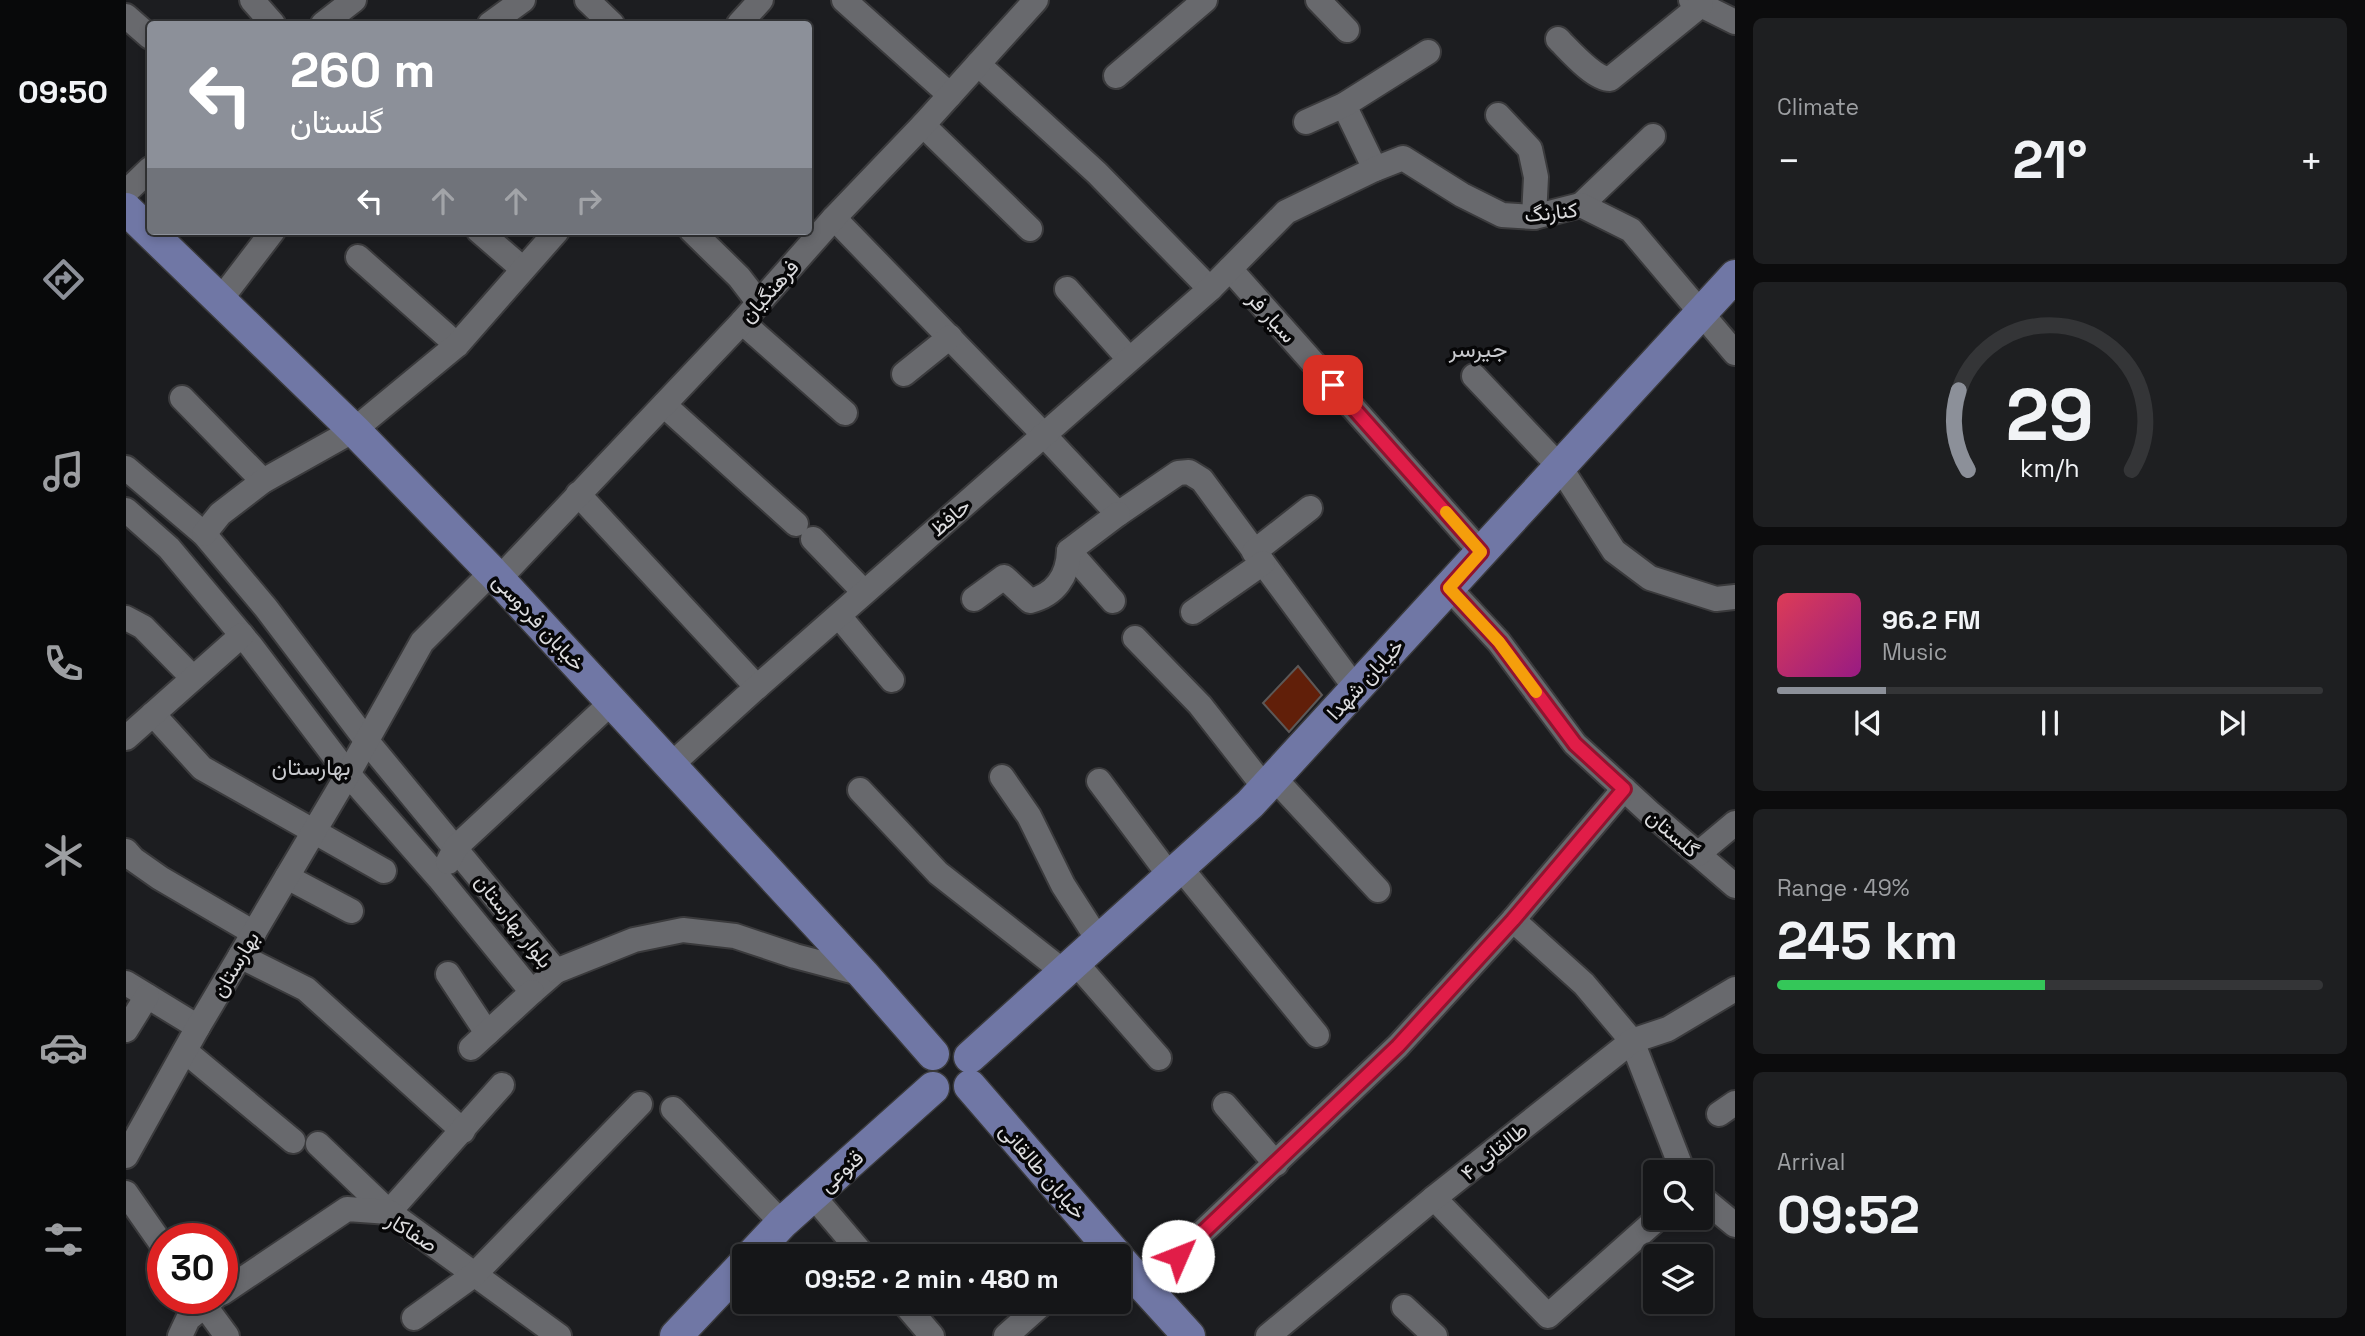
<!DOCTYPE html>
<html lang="en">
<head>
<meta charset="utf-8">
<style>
  :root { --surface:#151618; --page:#1e1f21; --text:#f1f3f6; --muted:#9d9fa2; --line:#343537; --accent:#8c9099 }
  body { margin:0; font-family:"Space Grotesk",Vazirmatn,sans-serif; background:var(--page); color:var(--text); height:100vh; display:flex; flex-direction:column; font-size:26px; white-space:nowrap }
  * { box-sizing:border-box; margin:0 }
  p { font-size:23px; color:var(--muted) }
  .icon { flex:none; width:38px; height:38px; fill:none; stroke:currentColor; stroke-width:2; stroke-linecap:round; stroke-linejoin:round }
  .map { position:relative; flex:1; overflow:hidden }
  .details { display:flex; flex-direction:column; gap:18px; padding:18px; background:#0c0c0d; width:630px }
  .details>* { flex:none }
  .top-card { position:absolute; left:21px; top:21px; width:665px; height:214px; border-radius:7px; box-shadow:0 4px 10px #0003,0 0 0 2px var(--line); background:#8c9099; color:#fff; overflow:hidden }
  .fabs { position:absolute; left:1517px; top:1160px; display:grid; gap:14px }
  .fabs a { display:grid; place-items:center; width:70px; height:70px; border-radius:7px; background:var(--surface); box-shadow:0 4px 10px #0003,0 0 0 2px var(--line); font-size:35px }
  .speed { position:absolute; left:21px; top:1223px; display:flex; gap:14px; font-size:35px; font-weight:700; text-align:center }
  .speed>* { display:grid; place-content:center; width:91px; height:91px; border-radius:50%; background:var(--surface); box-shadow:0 4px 10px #0003,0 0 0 2px var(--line); line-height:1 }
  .speed .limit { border:10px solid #d22; background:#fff; color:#111 }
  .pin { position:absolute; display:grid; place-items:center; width:60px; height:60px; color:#fff; margin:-30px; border-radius:14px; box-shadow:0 4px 10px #0006 }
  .me { position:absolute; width:77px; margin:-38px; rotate:46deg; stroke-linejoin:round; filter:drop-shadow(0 0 5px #0008) }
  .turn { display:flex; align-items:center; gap:24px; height:147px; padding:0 28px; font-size:32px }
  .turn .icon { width:91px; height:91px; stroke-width:2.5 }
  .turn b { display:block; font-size:49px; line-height:60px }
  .lanes { display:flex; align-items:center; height:66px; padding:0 28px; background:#0003; justify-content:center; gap:35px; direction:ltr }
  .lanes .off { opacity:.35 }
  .big { font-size:52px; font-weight:700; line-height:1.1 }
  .details .widget { flex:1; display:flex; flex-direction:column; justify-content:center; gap:10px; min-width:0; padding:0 24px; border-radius:10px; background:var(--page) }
  .details .dial { align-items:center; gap:0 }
  .dial svg { height:182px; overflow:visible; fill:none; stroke:var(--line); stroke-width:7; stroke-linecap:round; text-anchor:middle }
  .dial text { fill:var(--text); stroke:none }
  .song { display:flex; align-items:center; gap:21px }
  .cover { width:84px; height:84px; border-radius:10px; background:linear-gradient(135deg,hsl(350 70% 55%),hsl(310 70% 35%)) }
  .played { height:7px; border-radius:4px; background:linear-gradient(90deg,var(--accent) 20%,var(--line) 20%) }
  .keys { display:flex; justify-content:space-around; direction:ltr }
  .heat { display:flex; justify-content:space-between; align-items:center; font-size:38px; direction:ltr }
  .charge { height:10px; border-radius:5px; background:linear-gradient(90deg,#34c759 49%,var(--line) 0) }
  .trip { position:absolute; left:606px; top:1244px; width:399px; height:70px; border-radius:7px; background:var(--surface); box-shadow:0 4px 10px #0003,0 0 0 2px var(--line); font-weight:700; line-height:70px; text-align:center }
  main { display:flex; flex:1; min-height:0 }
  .tab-bar { display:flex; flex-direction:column; width:126px; justify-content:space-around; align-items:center; background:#08090a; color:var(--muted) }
  .tab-bar .icon { width:49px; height:49px }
  .tab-bar .active { color:var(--accent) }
  .tab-bar b { font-size:32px; color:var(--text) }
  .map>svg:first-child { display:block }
</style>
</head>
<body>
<main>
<nav class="tab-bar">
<b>09:50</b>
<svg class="icon active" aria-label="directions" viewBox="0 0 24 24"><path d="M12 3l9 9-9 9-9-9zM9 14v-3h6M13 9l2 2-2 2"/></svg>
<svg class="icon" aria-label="music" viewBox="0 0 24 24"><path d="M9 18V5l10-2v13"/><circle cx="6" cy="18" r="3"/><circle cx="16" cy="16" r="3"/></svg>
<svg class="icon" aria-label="phone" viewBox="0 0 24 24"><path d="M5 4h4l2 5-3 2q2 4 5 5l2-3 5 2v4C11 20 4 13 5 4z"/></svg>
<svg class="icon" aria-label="climate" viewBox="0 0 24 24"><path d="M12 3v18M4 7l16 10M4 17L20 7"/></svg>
<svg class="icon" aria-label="car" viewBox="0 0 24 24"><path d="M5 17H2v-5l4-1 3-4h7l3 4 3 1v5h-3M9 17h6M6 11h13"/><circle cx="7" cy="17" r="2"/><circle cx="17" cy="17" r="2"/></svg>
<svg class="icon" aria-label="filters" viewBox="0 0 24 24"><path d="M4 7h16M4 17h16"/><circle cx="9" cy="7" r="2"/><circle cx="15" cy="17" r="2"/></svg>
</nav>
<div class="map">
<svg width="1609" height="1336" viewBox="0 0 1609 1336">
  <rect width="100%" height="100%" fill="#1c1d20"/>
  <path fill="#611f09" stroke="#5c5857" stroke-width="2" d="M1172,666L1196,695L1163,732L1137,703Z"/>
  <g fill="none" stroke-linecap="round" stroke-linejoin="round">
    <defs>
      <g id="minor">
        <path d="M126,0L147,24"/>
        <path d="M461,0L486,24"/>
        <path d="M718,0L824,95"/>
        <path d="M1192,0L1221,30"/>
        <path d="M1565,0L1609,22"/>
        <path d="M0,16L24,37"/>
        <path d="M197,24L228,0"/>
        <path d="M364,24L397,0"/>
        <path d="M613,24L635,0"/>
        <path d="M1432,39C1444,51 1468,79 1484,79L1575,5"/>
        <path d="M852,64L971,173L1084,289"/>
        <path d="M990,76L1079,0"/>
        <path d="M1218,105L1249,169"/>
        <path d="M1372,115L1404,149L1410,177L1408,217"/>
        <path d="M1180,122L1218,105L1302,52"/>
        <path d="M797,125L904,229"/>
        <path d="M0,192L24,169"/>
        <path d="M1455,205L1527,136"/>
        <path d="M708,218L918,435L992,514L1052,473L1063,472L1076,480L1230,689"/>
        <path d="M353,231L397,269"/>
        <path d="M566,231L613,277L633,303"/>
        <path d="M232,257L331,345"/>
        <path d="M1104,269L1355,552"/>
        <path d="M941,289L1003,359"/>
        <path d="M95,299L147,231"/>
        <path d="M616,322L719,413"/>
        <path d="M778,374L824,337"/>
        <path d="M1348,376L1434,467L1488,551L1524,578L1590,599L1609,597"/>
        <path d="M56,398L137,481"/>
        <path d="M538,405L670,524"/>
        <path d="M0,468L78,534L140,608L240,740L430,971L406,992L313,878L222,774L125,646L43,548L0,510"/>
        <path d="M452,494L631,687"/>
        <path d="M78,534L94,514L137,481L228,430L331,345L431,231"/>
        <path d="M687,539L738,592"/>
        <path d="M943,551L987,601"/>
        <path d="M1128,552L1184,508"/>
        <path d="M372,580L616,322L708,218L797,125L910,0"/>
        <path d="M1323,588L1373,642L1449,744L1523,812L1609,886"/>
        <path d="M848,599L878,577L904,601C929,595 942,576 943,551L992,514"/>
        <path d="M1067,612L1137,563"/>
        <path d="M713,616L766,680"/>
        <path d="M0,618L17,627L67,678"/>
        <path d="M1009,638L1074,705L1139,788"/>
        <path d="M27,714L76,768L258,871"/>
        <path d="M0,738L116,635"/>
        <path d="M545,765L631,687L1084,289L1160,212L1249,169L1277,158L1336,195L1376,215L1408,217L1455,205L1505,230L1609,353"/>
        <path d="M876,777L903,816L937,885L973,941"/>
        <path d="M1148,778L1252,890"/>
        <path d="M973,781L1044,876"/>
        <path d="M734,790L812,873L938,972"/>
        <path d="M0,851L7,859L34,878L128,933"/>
        <path d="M1572,854L1609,823"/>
        <path d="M322,862L330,847L486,702"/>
        <path d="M1054,867L1191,1035"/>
        <path d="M161,877L225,911"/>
        <path d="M1387,920L1458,984L1506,1041L1557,1172"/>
        <path d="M114,956L180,989L337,1131"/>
        <path d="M949,962L1033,1058"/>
        <path d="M430,971L508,940L557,930L609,936L669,956L737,974"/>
        <path d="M322,974L361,1033"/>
        <path d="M0,983L72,1027"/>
        <path d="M0,1030L21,996"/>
        <path d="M345,1048L406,992"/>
        <path d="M59,1051L167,1141"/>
        <path d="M1099,1105L1150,1164"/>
        <path d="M547,1109L656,1223"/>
        <path d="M1593,1114L1609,1103"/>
        <path d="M192,1144L263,1212L376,1085"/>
        <path d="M0,1156L72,1027L222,774L296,642L366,572"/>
        <path d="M0,1193L37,1246"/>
        <path d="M687,1196L738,1256"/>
        <path d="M1575,1197L1609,1225"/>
        <path d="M1308,1198L1422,1316L1531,1219"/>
        <path d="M1019,1287L1272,1046L1387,920L1498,789"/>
        <path d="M96,1293L221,1209L263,1212L433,1336"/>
        <path d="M73,1298L101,1336"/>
        <path d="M777,1302L806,1336"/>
        <path d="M1278,1307L1309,1336"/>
        <path d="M288,1318L349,1274L514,1104"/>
        <path d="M54,1336L62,1319L88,1298"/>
        <path d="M880,1336L918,1302"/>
        <path d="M1142,1336L1308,1198L1506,1041L1542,1029L1609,989"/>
      </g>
      <g id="major">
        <path d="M0,209L228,430L366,572L737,974L807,1054"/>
        <path d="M844,1057L1124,804L1609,276"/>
        <path d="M844,1086L991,1256"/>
        <path d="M625,1256L656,1223L807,1088"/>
        <path d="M992,1258L1063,1336"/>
        <path d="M550,1336L618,1264"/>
      </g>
    </defs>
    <use href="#minor" stroke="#3a3a3c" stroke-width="28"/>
    <use href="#major" stroke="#3a3a3c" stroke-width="35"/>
    <use href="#minor" stroke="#68696d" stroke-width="24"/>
    <use href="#major" stroke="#7077a5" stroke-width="32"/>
  </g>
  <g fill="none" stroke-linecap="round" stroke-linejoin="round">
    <defs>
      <path id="route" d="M1052,1256L1272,1046L1387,920L1498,789L1449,744L1373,642L1323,588L1355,552L1207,385"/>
    </defs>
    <use href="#route" stroke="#92132f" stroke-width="18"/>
    <use href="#route" stroke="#e11d48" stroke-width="12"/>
    <path stroke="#f59e0b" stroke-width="12" d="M1320,512L1355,552L1323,588L1373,642L1410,692"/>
  </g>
  <g text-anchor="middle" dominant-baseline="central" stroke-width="7" stroke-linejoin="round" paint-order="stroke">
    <g font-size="21" fill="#dcdcde" stroke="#070708">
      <text transform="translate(1425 212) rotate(-6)">کنارنگ</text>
      <text transform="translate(643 291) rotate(-48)">فرهنگیان</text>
      <text transform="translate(1146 317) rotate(48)">سیار فر</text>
      <text transform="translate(824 517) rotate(-41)">حافظ</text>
      <text transform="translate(413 622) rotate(47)">خیابان فردوسی</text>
      <text transform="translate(1239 679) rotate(-47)">خیابان شهدا</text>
      <text transform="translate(1547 833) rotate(41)">گلستان</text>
      <text transform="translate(388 921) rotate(52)">بلوار بهارستان</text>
      <text transform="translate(109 964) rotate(-59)">بهارستان</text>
      <text transform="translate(1368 1151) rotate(-39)">طالقانی ۴</text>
      <text transform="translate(715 1171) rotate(-42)">قنوعی</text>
      <text transform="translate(917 1171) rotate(49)">خیابان طالقانی</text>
      <text transform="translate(286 1232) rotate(32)">صفاکار</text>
    </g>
    <g font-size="23" fill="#c8c9cd" stroke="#070708">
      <text x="1352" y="349">جیرسر</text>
      <text x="185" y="767">بهارستان</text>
    </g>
  </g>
</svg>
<div class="fabs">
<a><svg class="icon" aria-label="search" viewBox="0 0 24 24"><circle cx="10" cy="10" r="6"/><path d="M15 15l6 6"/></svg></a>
<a><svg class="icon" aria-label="layers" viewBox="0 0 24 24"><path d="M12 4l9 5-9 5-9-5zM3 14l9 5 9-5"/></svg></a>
</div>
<div class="speed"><div class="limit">30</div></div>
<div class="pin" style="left:1207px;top:385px;background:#d93025"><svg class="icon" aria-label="arrive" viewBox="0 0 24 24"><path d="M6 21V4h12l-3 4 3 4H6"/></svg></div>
<svg class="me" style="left:1052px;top:1256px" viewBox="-20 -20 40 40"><circle r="19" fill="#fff"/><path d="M0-13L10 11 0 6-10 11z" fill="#e11d48"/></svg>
<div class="trip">09:52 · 2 min · 480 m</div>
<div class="top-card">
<div class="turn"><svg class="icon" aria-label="left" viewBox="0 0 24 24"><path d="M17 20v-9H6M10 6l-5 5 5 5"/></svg><div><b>260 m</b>گلستان</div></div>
<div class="lanes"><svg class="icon" aria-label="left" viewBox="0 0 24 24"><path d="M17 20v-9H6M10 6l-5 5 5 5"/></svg><svg class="icon off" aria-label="ahead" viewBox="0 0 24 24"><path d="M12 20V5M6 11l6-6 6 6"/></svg><svg class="icon off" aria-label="ahead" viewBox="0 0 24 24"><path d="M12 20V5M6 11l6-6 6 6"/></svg><svg class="icon off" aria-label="right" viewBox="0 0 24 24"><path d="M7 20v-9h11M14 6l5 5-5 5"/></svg></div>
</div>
</div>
<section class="details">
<div class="widget"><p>Climate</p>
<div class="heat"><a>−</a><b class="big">21°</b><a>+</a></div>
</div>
<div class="widget dial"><svg viewBox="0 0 100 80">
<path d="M14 69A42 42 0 1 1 86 69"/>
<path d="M14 69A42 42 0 0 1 10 34" stroke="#8c9099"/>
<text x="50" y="56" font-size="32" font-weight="700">29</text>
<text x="50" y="72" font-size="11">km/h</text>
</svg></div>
<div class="widget">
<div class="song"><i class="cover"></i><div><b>96.2 FM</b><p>Music</p></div></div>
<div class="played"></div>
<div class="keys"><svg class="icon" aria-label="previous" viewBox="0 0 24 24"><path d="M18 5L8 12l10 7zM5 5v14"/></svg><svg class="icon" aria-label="pause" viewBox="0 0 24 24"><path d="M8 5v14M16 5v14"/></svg><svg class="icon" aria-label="next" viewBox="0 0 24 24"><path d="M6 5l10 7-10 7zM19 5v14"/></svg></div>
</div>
<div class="widget"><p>Range · 49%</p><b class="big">245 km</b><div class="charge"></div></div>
<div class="widget"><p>Arrival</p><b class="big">09:52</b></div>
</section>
</main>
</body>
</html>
